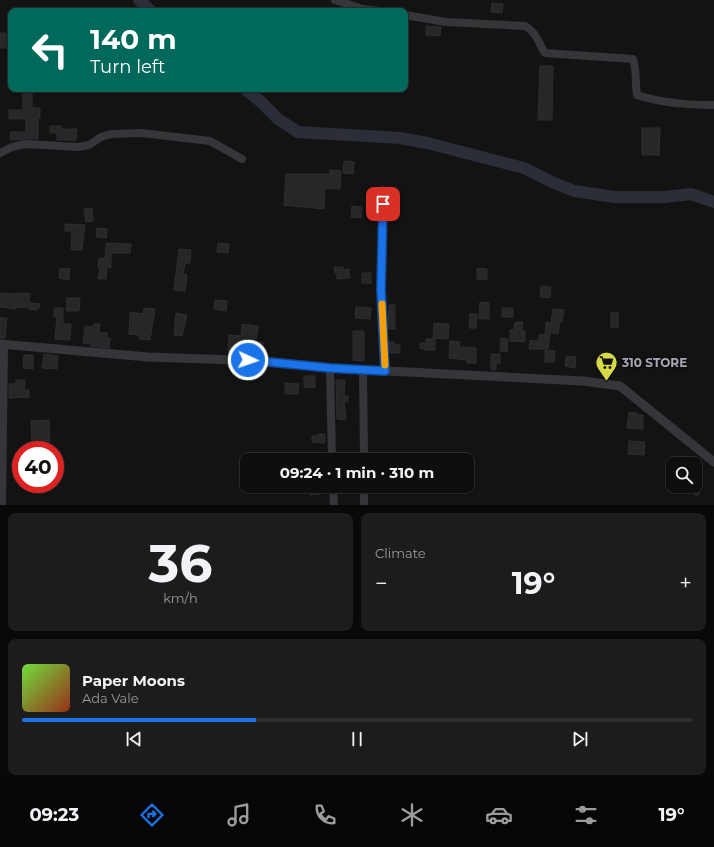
<!DOCTYPE html>
<html lang="en">
<head>
<meta charset="utf-8">
<style>
  :root { --surface:#0f0e0f; --page:#1d1c1d; --text:#f1f3f6; --muted:#9b9c9e; --line:#2f2e2f; --accent:#1a73e8 }
  body { margin:0; font-family:Montserrat,sans-serif; background:var(--page); color:var(--text); height:100vh; display:flex; flex-direction:column; font-size:15px; white-space:nowrap }
  * { box-sizing:border-box; margin:0 }
  p { font-size:13px; color:var(--muted) }
  .icon { flex:none; width:22px; height:22px; fill:none; stroke:currentColor; stroke-width:2; stroke-linecap:round; stroke-linejoin:round }
  .map { position:relative; height:505px; overflow:hidden }
  .sheet { display:flex; flex-direction:column; gap:8px; padding:8px; background:#080808; flex:1 }
  .sheet>* { flex:none }
  .guide { position:absolute; left:8px; top:8px; width:400px; height:84px; border-radius:8px; box-shadow:0 1px 3px #0004,0 0 0 1px var(--line); background:#00695c; color:#fff; overflow:hidden }
  .buttons { position:absolute; left:666px; top:457px; display:grid; gap:8px }
  .buttons a { display:grid; place-items:center; width:36px; height:36px; border-radius:8px; background:var(--surface); box-shadow:0 1px 3px #0004,0 0 0 1px var(--line); font-size:20px }
  .speed { position:absolute; left:12px; top:441px; display:flex; gap:8px; font-size:20px; font-weight:700; text-align:center }
  .speed>* { display:grid; place-content:center; width:52px; height:52px; border-radius:50%; background:var(--surface); box-shadow:0 1px 3px #0004,0 0 0 1px var(--line); line-height:1 }
  .speed .limit { border:6px solid #d22; background:#fff; color:#111 }
  .pin { position:absolute; display:grid; place-items:center; width:34px; height:34px; color:#fff; margin:-17px; border-radius:8px; box-shadow:0 2px 6px #0006 }
  .me { position:absolute; width:44px; margin:-22px; rotate:93deg; stroke-linejoin:round; filter:drop-shadow(0 0 3px #0008) }
  .turn { display:flex; align-items:center; gap:14px; height:84px; padding:0 16px; font-size:18px }
  .turn .icon { width:52px; height:52px; stroke-width:2.5 }
  .turn b { display:block; font-size:28px; line-height:34px }
  .big { font-size:30px; font-weight:700; line-height:1.1 }
  .sheet .widget { flex:1; display:flex; flex-direction:column; justify-content:center; gap:6px; min-width:0; padding:0 14px; border-radius:8px; background:var(--page) }
  .sheet .dial { align-items:center; gap:0 }
  .dial b { font-size:52px; line-height:1 }
  .song { display:flex; align-items:center; gap:12px }
  .cover { width:48px; height:48px; border-radius:6px; background:linear-gradient(135deg,hsl(100 70% 55%),hsl(10 70% 35%)) }
  .played { height:4px; border-radius:2px; background:linear-gradient(90deg,var(--accent) 35%,var(--line) 35%) }
  .keys { display:flex; justify-content:space-around; direction:ltr }
  .heat { display:flex; justify-content:space-between; align-items:center; font-size:22px; direction:ltr }
  .sheet .tiles { flex:1; display:grid; gap:8px; grid-template-columns:1fr 1fr }
  .widget:last-child { grid-column:span 2 }
  .trip { position:absolute; left:240px; top:453px; width:234px; height:40px; border-radius:8px; background:var(--surface); box-shadow:0 1px 3px #0004,0 0 0 1px var(--line); font-weight:700; line-height:40px; text-align:center }
  .dock { display:flex; height:64px; justify-content:space-around; align-items:center; background:#060606; color:var(--muted) }
  .dock .icon { width:28px; height:28px }
  .dock .selected { color:var(--accent) }
  .dock b { font-size:18px; color:var(--text) }
  .map>svg:first-child { display:block }
</style>
</head>
<body>
<div class="map">
<svg width="714" height="505" viewBox="0 0 714 505">
  <rect width="100%" height="100%" fill="#141314"/>
  <g fill="none" stroke-linecap="round" stroke-linejoin="round">
    <g stroke="#2b2d37" stroke-width="12">
      <path d="M139,0L151,11"/>
      <path d="M245,89L260,101L278,119L298,132L400,138L427,143L524,168L552,182L574,191L614,197H664L691,194L714,202"/>
    </g>
  </g>
  <g fill="#272628" stroke="#2e2d30">
    <path d="M492,3L503,4L502,13L491,12Z"/>
    <path d="M426,26L434,27V26L441,27L440,36L426,35Z"/>
    <rect x="0" y="33" width="6" height="15"/>
    <path d="M540,66H553L552,120H538Z"/>
    <path d="M23,92H32V108H40V118H38V139H25L10,140L11,132H26V119H9V110H23Z"/>
    <path d="M50,126H61V129H77L76,140H57V133H50Z"/>
    <path d="M642,128H660L659,155H642Z"/>
    <path d="M344,161L354,162L353,174L343,173Z"/>
    <path d="M330,170L341,171L340,189L325,188L324,209L284,205L286,174H330Z"/>
    <path d="M352,206L362,207L361,218L351,217Z"/>
    <path d="M92,208L93,221L86,222L84,209Z"/>
    <path d="M65,224L85,225L82,250H71L72,231H65Z"/>
    <path d="M97,228L107,229L106,238L96,237Z"/>
    <path d="M106,243L131,244L130,253H111V268L107,267L106,279H98L100,267H98L99,258H105Z"/>
    <path d="M218,243L229,244L228,253L217,252Z"/>
    <path d="M179,249L191,250L190,263H185L183,274L187,275L185,291L174,290Z"/>
    <path d="M334,267H343V270L349,269L350,278L337,279V273H335Z"/>
    <path d="M60,268L70,269L69,280L59,278Z"/>
    <path d="M477,268L487,269V280L477,279Z"/>
    <rect x="362" y="273" width="9" height="10"/>
    <path d="M541,286L551,287L550,298L540,297Z"/>
    <path d="M0,293L18,294L19,293L30,294L29,303L40,304L39,308H37V310H30V308L16,307V309L0,307Z"/>
    <path d="M67,298H80L79,311H66Z"/>
    <path d="M215,300L227,301L226,311L214,309Z"/>
    <path d="M480,302L489,303V319H479Z"/>
    <path d="M389,305H395V329H388V317Z"/>
    <path d="M356,307L371,308L370,319L355,318Z"/>
    <path d="M54,308H63V324H71L70,340L55,339L57,317H54Z"/>
    <path d="M144,308L155,309L150,340L139,339L140,335L129,334L130,312L143,314Z"/>
    <rect x="502" y="308" width="11" height="9"/>
    <path d="M553,309L564,310L562,322H560L558,334L550,333L548,349H529L530,340L538,341L540,334L545,335L546,322L551,323Z"/>
    <path d="M176,313L187,315L182,336L174,335Z"/>
    <rect x="611" y="313" width="7" height="14"/>
    <path d="M470,314H477L476,328H469Z"/>
    <path d="M0,318H7L5,338H0Z"/>
    <path d="M515,322H523L522,331H525V342L510,341V330H514Z"/>
    <path d="M434,323L449,324L448,339L433,338Z"/>
    <path d="M94,324H100L99,333H107V338H110L109,348L91,346V344L83,343L85,326L94,327Z"/>
    <path d="M242,324L258,326L256,341L243,340V352L228,351L229,335L241,336Z"/>
    <path d="M353,331H364V361L353,360Z"/>
    <path d="M501,338L508,339L507,352L500,351Z"/>
    <path d="M426,339H435V350H425V349L420,348V343H426Z"/>
    <path d="M450,341L460,342L459,347L476,348V363H467V360L449,358Z"/>
    <path d="M254,342H263V354H253Z"/>
    <path d="M389,342H394V345H400V353H390Z"/>
    <path d="M545,350L555,351L554,362H545Z"/>
    <path d="M44,354L58,356L57,369L42,368Z"/>
    <path d="M491,354H500V363H496V370L491,369Z"/>
    <path d="M24,355H33V369L23,368Z"/>
    <path d="M566,356L576,357L575,368L565,366Z"/>
    <path d="M304,376H315V388L304,387Z"/>
    <path d="M16,380H25L24,390H29V397L9,398V384H16Z"/>
    <path d="M336,380H345L344,396H348V402H344L346,420L337,419Z"/>
    <path d="M285,383L299,384L298,394H285Z"/>
    <path d="M629,412L637,413V415H643V429L627,428Z"/>
    <path d="M49,420L50,442L32,443L31,421Z"/>
    <path d="M318,434H325L324,443L312,442V436H318Z"/>
    <path d="M629,441L645,442L644,455L628,454Z"/>
    <path d="M696,461H702L699,495H695Z"/>
    <path d="M309,486H321V494L310,495Z"/>
  </g>
  <g fill="none" stroke-linecap="round" stroke-linejoin="round">
    <g stroke="#363539" stroke-width="8">
      <path d="M335,0L363,9L380,11"/>
      <path d="M405,15L446,22L525,26C537,32 538,43 545,53L633,59C637,70 635,82 637,95C661,103 689,105 714,105"/>
      <path d="M0,153L12,147L25,144L79,147L89,145L101,137L111,134L141,133L210,141L242,159"/>
      <path d="M383,190L381,289L385,371"/>
      <path d="M330,368L332,460"/>
      <path d="M363,370L364,460"/>
      <path d="M333,486L334,505"/>
      <path d="M364,486V505"/>
      <path d="M2,505L4,345"/>
    </g>
    <path stroke="#363539" stroke-width="9" d="M0,344L148,357L262,361L330,368L583,381L620,386L714,462"/>
  </g>
  <g fill="none" stroke-linecap="round" stroke-linejoin="round">
    <defs>
      <path id="route" d="M248,360L330,368L385,371L381,289L383,204"/>
    </defs>
    <use href="#route" stroke="#114b97" stroke-width="10"/>
    <use href="#route" stroke="#1a73e8" stroke-width="7"/>
    <path stroke="#f59e0b" stroke-width="7" d="M382,304L385,365"/>
  </g>
  <defs>
    <symbol id="supermarket-pin" viewBox="-11 -11 22 30"><path d="M0 17L-7.5 6A9.5 9.5 0 1 1 7.5 6Z" fill="#d6da46" stroke="#0f0e0f"/><path d="M-6-5.5h2.5l.6 2H6L4.5 2H-2.5L-4.4-4H-6ZM-1.5 3.2a1.3 1.3 0 1 0 .1 0ZM3 3.2a1.3 1.3 0 1 0 .1 0Z" fill="#111"/></symbol>
  </defs>
  <g fill-rule="evenodd">
    <use href="#supermarket-pin" x="594" y="350" width="25" height="34"/>
  </g>
  <g text-anchor="middle" dominant-baseline="central" stroke-width="4" stroke-linejoin="round" paint-order="stroke">
    <g font-size="12" font-weight="bold" fill="#a7a7b3" stroke="#0f0e0f" text-anchor="start">
      <text x="622" y="362">310 STORE</text>
    </g>
  </g>
</svg>
<div class="buttons">
<a><svg class="icon" aria-label="search" viewBox="0 0 24 24"><circle cx="10" cy="10" r="6"/><path d="M15 15l6 6"/></svg></a>
</div>
<div class="speed"><div class="limit">40</div></div>
<div class="pin" style="left:383px;top:204px;background:#d93025"><svg class="icon" aria-label="arrive" viewBox="0 0 24 24"><path d="M6 21V4h12l-3 4 3 4H6"/></svg></div>
<svg class="me" style="left:248px;top:360px" viewBox="-20 -20 40 40"><circle r="17" fill="#1a73e8" stroke="#fff" stroke-width="3"/><path d="M0-11L8 9 0 5-8 9z" fill="#fff"/></svg>
<div class="trip">09:24 · 1 min · 310 m</div>
<div class="guide">
<div class="turn"><svg class="icon" aria-label="left" viewBox="0 0 24 24"><path d="M17 20v-9H6M10 6l-5 5 5 5"/></svg><div><b>140 m</b>Turn left</div></div>
</div>
</div>
<section class="sheet">
<div class="tiles">
<div class="widget dial"><b>36</b><p>km/h</p></div>
<div class="widget"><p>Climate</p>
<div class="heat"><a>−</a><b class="big">19°</b><a>+</a></div>
</div>
<div class="widget">
<div class="song"><i class="cover"></i><div><b>Paper Moons</b><p>Ada Vale</p></div></div>
<div class="played"></div>
<div class="keys"><svg class="icon" aria-label="previous" viewBox="0 0 24 24"><path d="M18 5L8 12l10 7zM5 5v14"/></svg><svg class="icon" aria-label="pause" viewBox="0 0 24 24"><path d="M8 5v14M16 5v14"/></svg><svg class="icon" aria-label="next" viewBox="0 0 24 24"><path d="M6 5l10 7-10 7zM19 5v14"/></svg></div>
</div>
</div>
</section>
<nav class="dock">
<b>09:23</b>
<svg class="icon selected" aria-label="directions" viewBox="0 0 24 24"><path d="M12 3l9 9-9 9-9-9zM9 14v-3h6M13 9l2 2-2 2"/></svg>
<svg class="icon" aria-label="music" viewBox="0 0 24 24"><path d="M9 18V5l10-2v13"/><circle cx="6" cy="18" r="3"/><circle cx="16" cy="16" r="3"/></svg>
<svg class="icon" aria-label="phone" viewBox="0 0 24 24"><path d="M5 4h4l2 5-3 2q2 4 5 5l2-3 5 2v4C11 20 4 13 5 4z"/></svg>
<svg class="icon" aria-label="climate" viewBox="0 0 24 24"><path d="M12 3v18M4 7l16 10M4 17L20 7"/></svg>
<svg class="icon" aria-label="car" viewBox="0 0 24 24"><path d="M5 17H2v-5l4-1 3-4h7l3 4 3 1v5h-3M9 17h6M6 11h13"/><circle cx="7" cy="17" r="2"/><circle cx="17" cy="17" r="2"/></svg>
<svg class="icon" aria-label="filters" viewBox="0 0 24 24"><path d="M4 7h16M4 17h16"/><circle cx="9" cy="7" r="2"/><circle cx="15" cy="17" r="2"/></svg>
<b>19°</b>
</nav>
</body>
</html>
